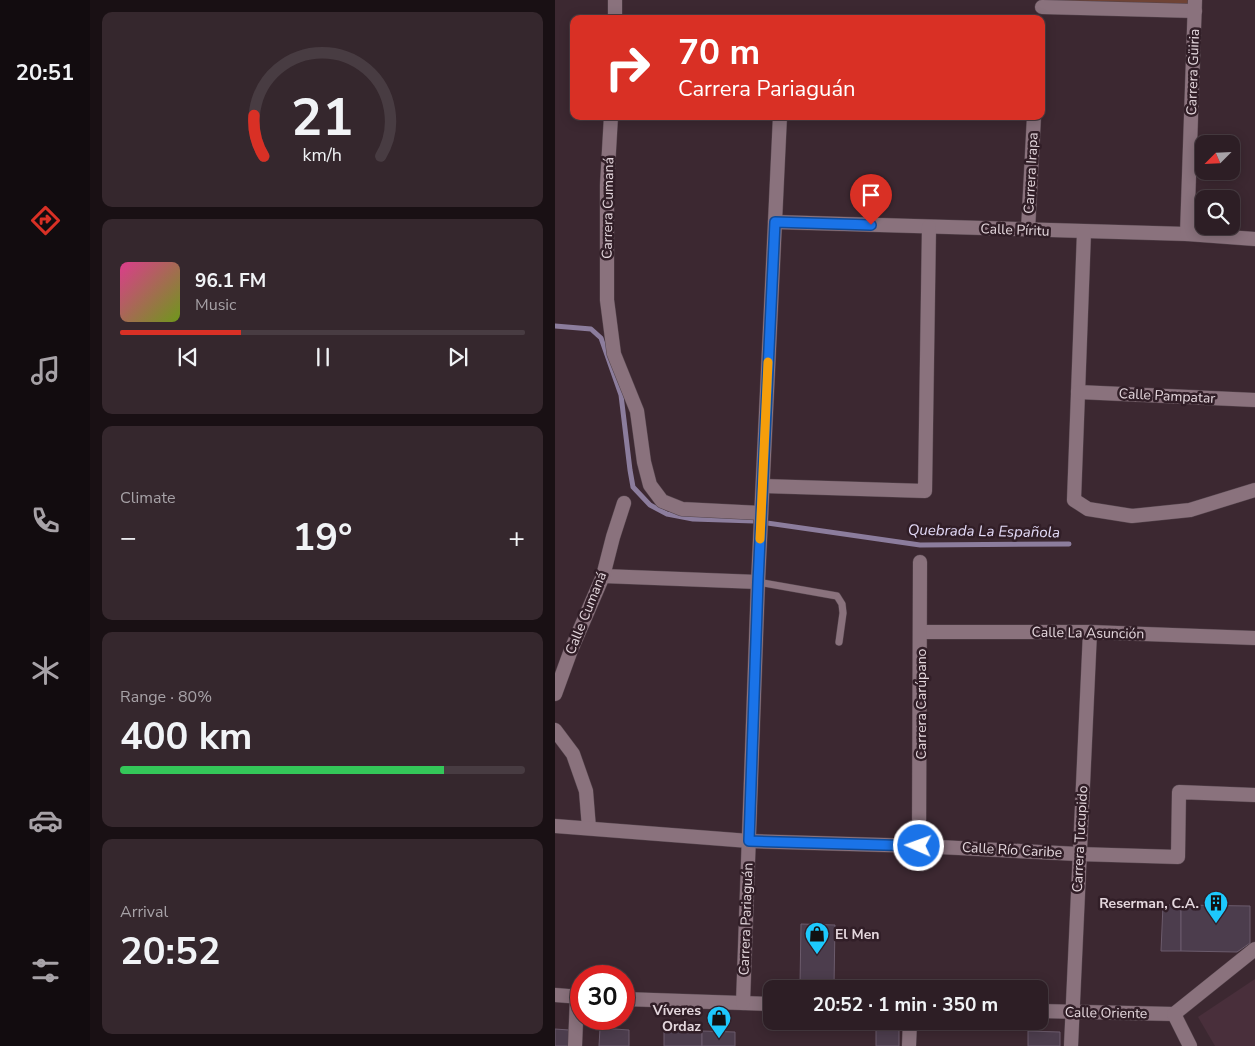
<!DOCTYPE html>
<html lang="en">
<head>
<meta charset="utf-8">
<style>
  :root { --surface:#2d1e25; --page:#35272d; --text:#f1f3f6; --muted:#a7a2a7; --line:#483c42; --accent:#d93025 }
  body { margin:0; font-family:"Nunito Sans",sans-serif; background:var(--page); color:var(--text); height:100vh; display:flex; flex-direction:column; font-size:19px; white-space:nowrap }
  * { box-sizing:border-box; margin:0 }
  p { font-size:16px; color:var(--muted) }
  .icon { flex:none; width:28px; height:28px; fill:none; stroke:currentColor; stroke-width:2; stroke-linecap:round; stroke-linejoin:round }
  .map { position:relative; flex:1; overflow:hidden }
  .panel { display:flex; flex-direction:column; gap:12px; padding:12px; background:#191014; width:465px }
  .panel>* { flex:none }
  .banner { position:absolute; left:15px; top:15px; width:475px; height:105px; border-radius:10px; box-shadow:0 2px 12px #0003,0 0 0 1px var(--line); background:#d93025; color:#fff; overflow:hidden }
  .needle { width:32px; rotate:246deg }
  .controls { position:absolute; left:640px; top:135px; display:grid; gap:10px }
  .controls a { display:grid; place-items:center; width:45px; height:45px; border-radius:10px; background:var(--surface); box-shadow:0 2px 12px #0003,0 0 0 1px var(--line); font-size:25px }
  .speed { position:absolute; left:15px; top:965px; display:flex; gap:10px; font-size:25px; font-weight:700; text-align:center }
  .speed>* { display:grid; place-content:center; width:65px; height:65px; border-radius:50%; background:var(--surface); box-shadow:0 2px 12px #0003,0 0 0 1px var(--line); line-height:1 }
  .speed .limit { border:8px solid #d22; background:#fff; color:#111 }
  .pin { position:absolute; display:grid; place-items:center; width:42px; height:42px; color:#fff; margin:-51px -21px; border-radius:50% 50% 50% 0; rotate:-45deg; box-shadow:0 0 5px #0007 }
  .pin .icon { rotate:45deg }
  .me { position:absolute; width:55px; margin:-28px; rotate:272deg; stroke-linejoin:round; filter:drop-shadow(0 0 4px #0008) }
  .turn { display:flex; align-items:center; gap:18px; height:105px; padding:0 25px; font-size:22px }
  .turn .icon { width:65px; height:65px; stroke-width:2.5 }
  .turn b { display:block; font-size:35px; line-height:42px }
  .big { font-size:38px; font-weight:700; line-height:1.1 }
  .panel .card { flex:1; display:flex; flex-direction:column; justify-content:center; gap:8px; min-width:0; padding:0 18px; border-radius:10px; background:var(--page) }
  .panel .dial { align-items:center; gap:0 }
  .dial svg { height:130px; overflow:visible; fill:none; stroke:var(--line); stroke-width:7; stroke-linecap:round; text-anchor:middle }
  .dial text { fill:var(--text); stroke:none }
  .song { display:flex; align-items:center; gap:15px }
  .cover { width:60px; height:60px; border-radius:8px; background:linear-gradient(135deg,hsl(330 70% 55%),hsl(80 70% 35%)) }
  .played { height:5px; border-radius:2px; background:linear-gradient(90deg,var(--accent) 30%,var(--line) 30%) }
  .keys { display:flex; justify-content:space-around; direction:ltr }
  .heat { display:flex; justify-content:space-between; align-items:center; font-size:28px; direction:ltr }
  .charge { height:8px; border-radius:4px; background:linear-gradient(90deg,#34c759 80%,var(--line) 0) }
  .trip { position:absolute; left:208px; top:980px; width:285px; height:50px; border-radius:10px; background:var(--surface); box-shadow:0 2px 12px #0003,0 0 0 1px var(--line); font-weight:700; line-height:50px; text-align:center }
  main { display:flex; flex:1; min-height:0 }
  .dock { display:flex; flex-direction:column; width:90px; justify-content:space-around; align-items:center; background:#120c0f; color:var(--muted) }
  .dock .icon { width:35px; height:35px }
  .dock .current { color:var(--accent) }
  .dock b { font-size:22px; color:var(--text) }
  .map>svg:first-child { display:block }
</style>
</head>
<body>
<main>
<nav class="dock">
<b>20:51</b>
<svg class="icon current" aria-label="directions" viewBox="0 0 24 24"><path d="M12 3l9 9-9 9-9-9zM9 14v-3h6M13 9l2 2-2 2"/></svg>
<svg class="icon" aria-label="music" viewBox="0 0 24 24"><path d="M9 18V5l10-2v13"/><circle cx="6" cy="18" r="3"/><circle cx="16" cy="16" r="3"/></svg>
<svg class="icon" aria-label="phone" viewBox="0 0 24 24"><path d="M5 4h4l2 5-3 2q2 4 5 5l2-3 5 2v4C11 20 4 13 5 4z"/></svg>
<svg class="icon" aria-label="climate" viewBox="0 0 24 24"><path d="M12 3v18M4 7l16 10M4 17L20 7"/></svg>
<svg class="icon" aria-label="car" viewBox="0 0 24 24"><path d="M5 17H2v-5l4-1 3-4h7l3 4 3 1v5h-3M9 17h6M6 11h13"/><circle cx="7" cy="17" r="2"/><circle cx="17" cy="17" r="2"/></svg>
<svg class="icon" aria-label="filters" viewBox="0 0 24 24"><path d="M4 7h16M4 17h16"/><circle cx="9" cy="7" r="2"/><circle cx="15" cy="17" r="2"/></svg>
</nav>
<section class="panel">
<div class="card dial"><svg viewBox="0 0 100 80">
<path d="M14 69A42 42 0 1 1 86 69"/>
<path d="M14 69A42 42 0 0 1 8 44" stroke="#d93025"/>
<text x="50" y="56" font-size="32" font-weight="700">21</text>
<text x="50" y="72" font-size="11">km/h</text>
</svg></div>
<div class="card">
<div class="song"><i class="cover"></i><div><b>96.1 FM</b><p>Music</p></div></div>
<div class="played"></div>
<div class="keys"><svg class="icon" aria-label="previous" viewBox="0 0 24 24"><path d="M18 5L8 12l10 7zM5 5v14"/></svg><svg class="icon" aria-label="pause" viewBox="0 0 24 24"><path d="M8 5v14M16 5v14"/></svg><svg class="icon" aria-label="next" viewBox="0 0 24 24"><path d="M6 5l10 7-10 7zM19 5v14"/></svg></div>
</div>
<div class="card"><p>Climate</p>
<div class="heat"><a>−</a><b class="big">19°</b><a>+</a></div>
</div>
<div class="card"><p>Range · 80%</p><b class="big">400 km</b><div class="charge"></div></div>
<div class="card"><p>Arrival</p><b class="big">20:52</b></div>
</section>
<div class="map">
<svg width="700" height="1046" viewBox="0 0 700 1046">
  <rect width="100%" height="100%" fill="#3c2831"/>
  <path fill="#492f3b" d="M700,979V1046H660L643,1017Z"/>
  <path fill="#6f4335" d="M494,0H635V4L494,3Z"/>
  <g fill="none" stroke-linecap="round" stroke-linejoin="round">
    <path stroke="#8c7d9d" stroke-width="5" d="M0,326L36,329L46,338L66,395L75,470L78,487L95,505L112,514L138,519L199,521L365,545L514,544"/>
  </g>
  <g fill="#4c3d4d" stroke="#6b5b6c">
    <path d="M608,905H626V951H606Z"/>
    <path d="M626,905L695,906V943L682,952L626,951Z"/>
    <path d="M246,924L280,925L279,986L245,985Z"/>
    <path d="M45,1028L74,1030V1046H44Z"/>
    <path d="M0,1029L14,1030V1046H0Z"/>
    <rect x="321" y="1029" width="23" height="17"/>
    <path d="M109,1030L147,1031V1046H109Z"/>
    <path d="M147,1031L180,1032V1046H147Z"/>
    <path d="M473,1031L505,1032V1046H473Z"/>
  </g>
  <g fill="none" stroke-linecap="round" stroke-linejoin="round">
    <defs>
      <path id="service" d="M203,582L282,596L287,604L288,613L284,642"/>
      <g id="minor">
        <path d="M487,7L640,11"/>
        <path d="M60,19V0"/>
        <path d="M56,116L52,185V300L59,354L82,411L89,462L95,485L107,501L127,509L206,513"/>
        <path d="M220,222L632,234L700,239"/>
        <path d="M473,230L479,116"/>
        <path d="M529,232L519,500L533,509L577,516L635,510L700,490"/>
        <path d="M632,234L640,0"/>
        <path d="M523,392L700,400"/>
        <path d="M208,486L370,491L374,227"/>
        <path d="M48,576L203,582"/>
        <path d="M366,632H535L700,638"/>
        <path d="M0,694L16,650L48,576L58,537L69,503"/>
        <path d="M0,730L18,754L31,791L34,828"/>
        <path d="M0,826L194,841L364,846L523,854L623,857L624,792L700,795"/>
        <path d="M364,846L365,562"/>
        <path d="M0,995L26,997"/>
        <path d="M69,999L216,1004"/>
        <path d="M188,1003L203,582L225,116"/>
        <path d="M484,1011L619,1014"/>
        <path d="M619,1014L700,949"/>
        <path d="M619,1014L635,1046"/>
        <path d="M20,1046L22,997"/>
        <path d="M354,1046L355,1021"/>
        <path d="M516,1046L535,632"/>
      </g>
    </defs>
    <use href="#service" stroke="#54444c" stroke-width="8"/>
    <use href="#minor" stroke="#54444c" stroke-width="15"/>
    <use href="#service" stroke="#8a727d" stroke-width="7"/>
    <use href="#minor" stroke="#8a727d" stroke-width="14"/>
  </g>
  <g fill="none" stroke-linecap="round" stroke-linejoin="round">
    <defs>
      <path id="route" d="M316,225L220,222L203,582L194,841L364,846"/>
    </defs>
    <use href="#route" stroke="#114b97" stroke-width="12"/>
    <use href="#route" stroke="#1a73e8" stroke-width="9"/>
    <path stroke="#f59e0b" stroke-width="9" d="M205,539L213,362"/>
  </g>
  <defs>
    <symbol id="building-pin" viewBox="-11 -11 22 30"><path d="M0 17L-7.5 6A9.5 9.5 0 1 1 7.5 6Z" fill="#1dc9fd" stroke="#311e27"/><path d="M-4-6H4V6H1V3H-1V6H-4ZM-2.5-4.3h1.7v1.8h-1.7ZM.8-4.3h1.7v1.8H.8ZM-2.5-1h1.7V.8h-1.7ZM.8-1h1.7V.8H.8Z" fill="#111"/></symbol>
    <symbol id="shop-pin" viewBox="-11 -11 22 30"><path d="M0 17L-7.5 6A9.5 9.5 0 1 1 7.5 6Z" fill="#1dc9fd" stroke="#311e27"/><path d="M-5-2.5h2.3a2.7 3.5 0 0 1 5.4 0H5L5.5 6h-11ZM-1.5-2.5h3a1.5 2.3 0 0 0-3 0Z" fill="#111"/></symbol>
  </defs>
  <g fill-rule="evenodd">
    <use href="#building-pin" x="647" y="889" width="28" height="38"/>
    <use href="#shop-pin" x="248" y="920" width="28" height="38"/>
    <use href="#shop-pin" x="150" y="1004" width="28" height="38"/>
  </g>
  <g text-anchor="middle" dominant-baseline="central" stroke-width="5" stroke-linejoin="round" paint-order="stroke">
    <g font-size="14" fill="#e4d7dd" stroke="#311e27">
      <text transform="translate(638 72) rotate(-88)">Carrera Güiria</text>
      <text transform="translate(476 173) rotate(-87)">Carrera Irapa</text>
      <text transform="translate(53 208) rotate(-89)">Carrera Cumaná</text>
      <text transform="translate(460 230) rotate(2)">Calle Píritu</text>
      <text transform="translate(612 396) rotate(3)">Calle Pampatar</text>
      <text transform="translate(31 613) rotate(-68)">Calle Cumaná</text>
      <text transform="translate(533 633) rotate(1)">Calle La Asunción</text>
      <text transform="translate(366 704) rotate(-90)">Carrera Carúpano</text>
      <text transform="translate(525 839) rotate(-87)">Carrera Tucupido</text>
      <text transform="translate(457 850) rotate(3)">Calle Río Caribe</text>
      <text transform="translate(191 919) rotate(-88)">Carrera Pariaguán</text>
      <text transform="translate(551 1013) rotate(1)">Calle Oriente</text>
    </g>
    <g font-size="14" font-weight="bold" fill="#e4d7dd" stroke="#311e27" text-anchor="end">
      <text x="644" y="903">Reserman, C.A.</text>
      <text x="280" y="934" text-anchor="start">El Men</text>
      <text x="146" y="1010">Víveres<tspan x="146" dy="16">Ordaz</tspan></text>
    </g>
    <g font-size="15" font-style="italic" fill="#e4dbf8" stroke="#311e27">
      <text transform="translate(429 531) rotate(1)">Quebrada La Española</text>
    </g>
  </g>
</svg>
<div class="controls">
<a><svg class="needle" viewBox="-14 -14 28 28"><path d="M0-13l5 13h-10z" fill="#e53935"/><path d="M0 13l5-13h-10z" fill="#a7a2a7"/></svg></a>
<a><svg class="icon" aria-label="search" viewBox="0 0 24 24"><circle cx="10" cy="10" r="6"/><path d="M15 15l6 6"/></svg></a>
</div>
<div class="speed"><div class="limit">30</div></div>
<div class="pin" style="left:316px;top:225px;background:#d93025"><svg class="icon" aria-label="arrive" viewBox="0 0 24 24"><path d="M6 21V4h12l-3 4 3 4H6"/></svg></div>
<svg class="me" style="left:364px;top:846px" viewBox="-20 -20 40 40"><circle r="17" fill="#1a73e8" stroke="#fff" stroke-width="3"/><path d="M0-11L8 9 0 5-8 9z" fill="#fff"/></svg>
<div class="trip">20:52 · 1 min · 350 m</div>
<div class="banner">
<div class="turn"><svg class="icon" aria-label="right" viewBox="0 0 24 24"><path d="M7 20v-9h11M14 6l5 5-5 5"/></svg><div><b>70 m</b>Carrera Pariaguán</div></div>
</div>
</div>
</main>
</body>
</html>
